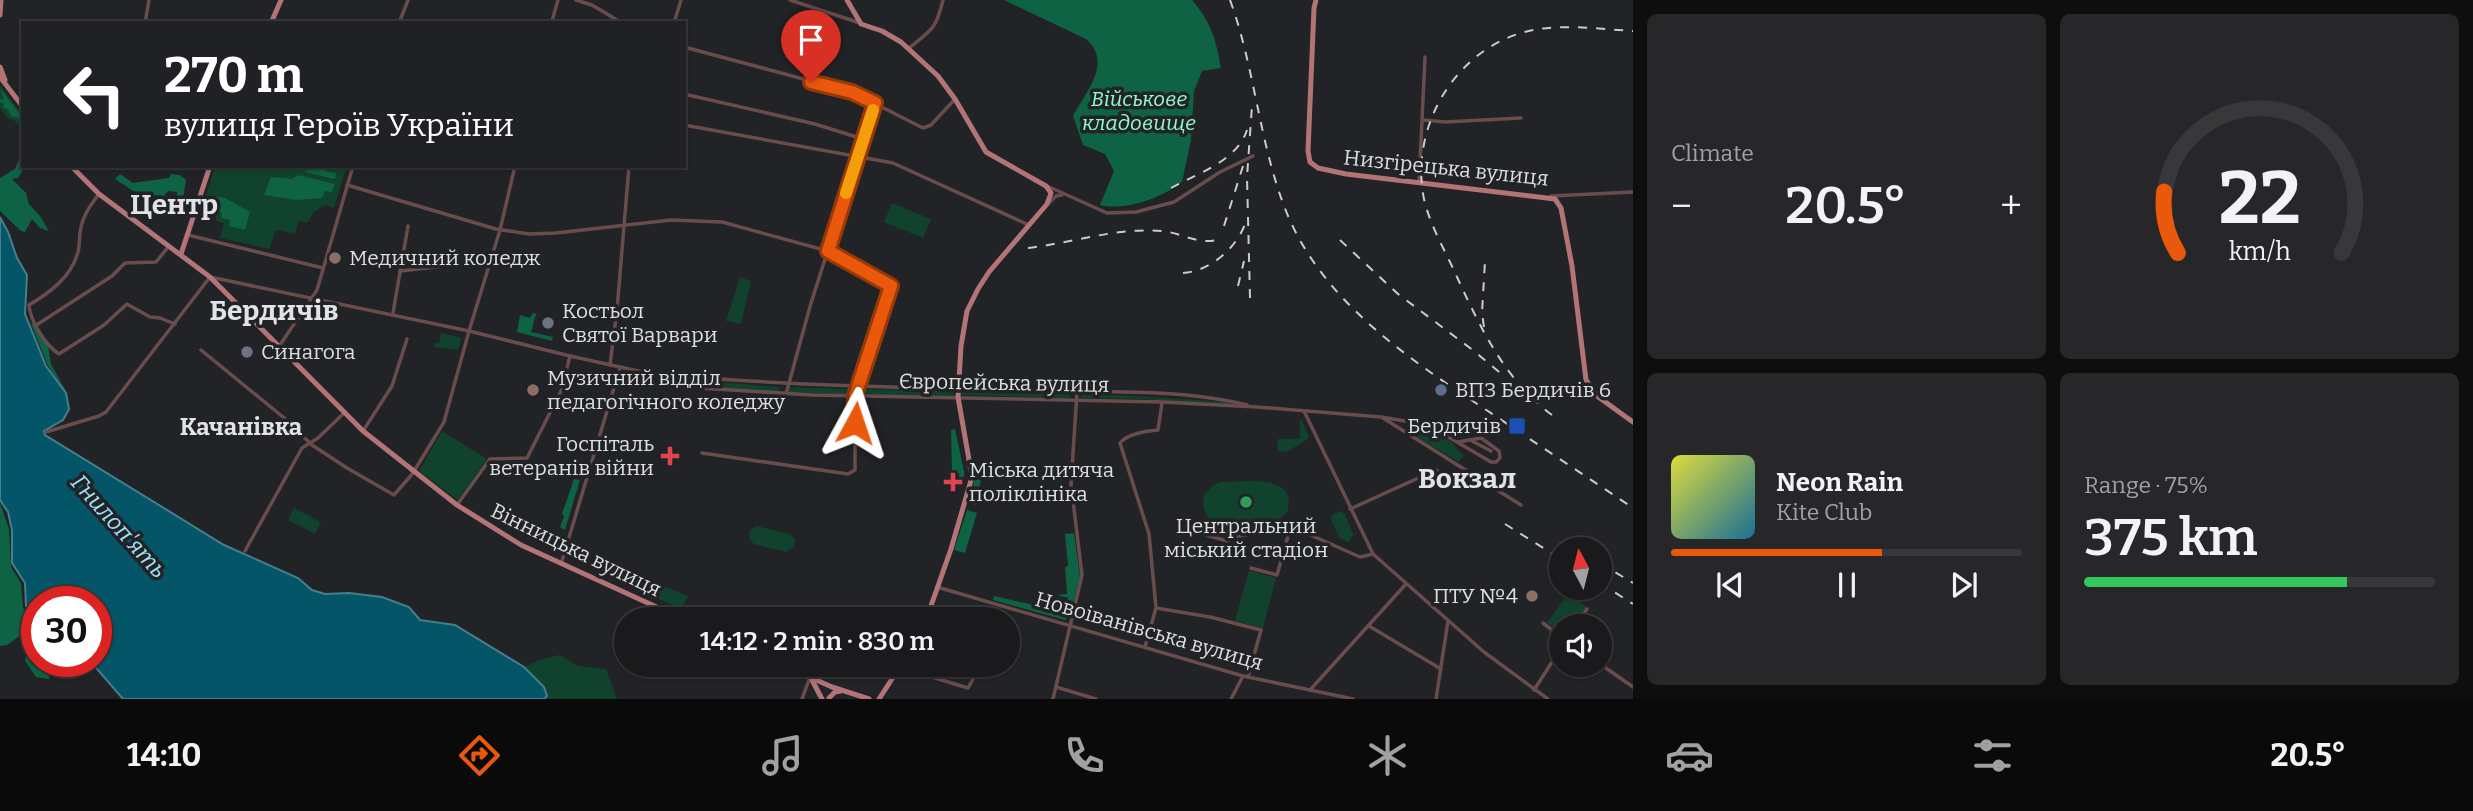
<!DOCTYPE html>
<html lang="en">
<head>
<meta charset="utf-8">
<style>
  :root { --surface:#1a1a1c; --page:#272729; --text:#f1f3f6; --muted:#9fa1a3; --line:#38383b; --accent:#ea580c }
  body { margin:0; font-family:Bitter,serif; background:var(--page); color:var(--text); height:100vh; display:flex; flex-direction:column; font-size:26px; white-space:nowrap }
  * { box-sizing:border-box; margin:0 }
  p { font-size:23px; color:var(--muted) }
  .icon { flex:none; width:38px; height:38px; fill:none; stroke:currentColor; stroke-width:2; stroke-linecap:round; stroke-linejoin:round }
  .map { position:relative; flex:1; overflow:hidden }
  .panel { display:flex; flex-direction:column; gap:14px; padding:14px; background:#0e0e0f; width:840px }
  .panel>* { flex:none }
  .hud { position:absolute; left:21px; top:21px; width:665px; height:147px; border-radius:0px; box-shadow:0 2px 5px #0004,0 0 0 2px var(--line); background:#202124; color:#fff; overflow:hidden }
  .needle { width:46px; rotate:353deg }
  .buttons { position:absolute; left:1549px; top:537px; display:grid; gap:14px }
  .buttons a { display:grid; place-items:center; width:63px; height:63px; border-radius:50%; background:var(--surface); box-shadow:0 2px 5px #0004,0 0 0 2px var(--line); font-size:35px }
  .speed { position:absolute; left:21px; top:586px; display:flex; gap:14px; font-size:35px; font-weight:700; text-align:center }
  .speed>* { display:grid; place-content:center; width:91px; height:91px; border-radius:50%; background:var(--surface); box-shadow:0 2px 5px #0004,0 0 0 2px var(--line); line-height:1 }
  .speed .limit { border:10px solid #d22; background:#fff; color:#111 }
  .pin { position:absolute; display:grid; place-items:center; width:60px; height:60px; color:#fff; margin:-72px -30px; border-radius:50% 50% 50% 0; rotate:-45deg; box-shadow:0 0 7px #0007 }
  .pin .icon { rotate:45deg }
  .me { position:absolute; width:77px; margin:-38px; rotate:5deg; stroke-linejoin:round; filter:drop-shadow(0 0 5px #0008) }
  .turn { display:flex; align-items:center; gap:24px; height:147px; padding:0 28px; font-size:32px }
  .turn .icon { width:91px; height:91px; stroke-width:2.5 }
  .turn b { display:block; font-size:49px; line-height:60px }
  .big { font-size:52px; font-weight:600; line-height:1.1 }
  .panel .tile { flex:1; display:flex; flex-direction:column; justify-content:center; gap:10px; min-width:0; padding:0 24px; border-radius:10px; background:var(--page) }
  .panel .dial { align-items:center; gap:0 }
  .dial svg { height:182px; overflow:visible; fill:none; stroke:var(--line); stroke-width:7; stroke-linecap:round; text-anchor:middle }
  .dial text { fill:var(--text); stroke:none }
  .song { display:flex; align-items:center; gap:21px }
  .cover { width:84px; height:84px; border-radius:10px; background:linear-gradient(135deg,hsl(60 70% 55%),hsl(200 70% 35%)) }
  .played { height:7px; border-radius:4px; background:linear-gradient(90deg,var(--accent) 60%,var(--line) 60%) }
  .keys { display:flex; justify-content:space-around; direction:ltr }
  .heat { display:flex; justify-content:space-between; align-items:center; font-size:38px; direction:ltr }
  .charge { height:10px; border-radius:5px; background:linear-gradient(90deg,#34c759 75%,var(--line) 0) }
  .panel .tiles { flex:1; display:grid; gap:14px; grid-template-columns:repeat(2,1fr) }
  .trip { position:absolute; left:614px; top:607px; width:406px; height:70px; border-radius:35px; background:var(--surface); box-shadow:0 2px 5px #0004,0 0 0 2px var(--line); font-weight:600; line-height:70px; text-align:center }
  .tab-bar { display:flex; height:112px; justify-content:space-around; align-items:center; background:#0a0a0b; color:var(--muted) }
  .tab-bar .icon { width:49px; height:49px }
  .tab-bar .active { color:var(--accent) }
  .tab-bar b { font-size:32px; color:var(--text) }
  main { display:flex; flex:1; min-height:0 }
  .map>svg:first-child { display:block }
</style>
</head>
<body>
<main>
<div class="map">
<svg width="1633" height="699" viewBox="0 0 1633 699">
  <rect width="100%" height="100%" fill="#222326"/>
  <g fill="#10422d">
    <path d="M0,85L23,116V129L14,120L8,119L0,108Z"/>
    <path d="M215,166H347L334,208L326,205L314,212L307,223L299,221L295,234L276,230L269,249L220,238L224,223L216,221V215L201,212Z"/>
    <path d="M892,203L931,219L923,238L884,222Z"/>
    <path d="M740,277L751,281L741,324L726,321Z"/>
    <path d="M441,333L461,338L458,350L434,347L435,343H439Z"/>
    <path d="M703,381L779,387V392L703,387Z"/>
    <path d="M789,387L852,389V395L789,392Z"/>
    <path d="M861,389L953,391L954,396L861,395Z"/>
    <path d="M962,391L1070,393V398L962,395Z"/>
    <path d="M1081,393L1230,402V406L1144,399L1081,398Z"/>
    <path d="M1302,420L1309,438L1287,452L1277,451L1278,439H1300V421Z"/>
    <path d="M1425,426L1454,444L1457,450L1464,455L1459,462L1417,437Z"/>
    <path d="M442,431L487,459L458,500L419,471Z"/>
    <path d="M1220,482C1244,482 1300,472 1287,513L1273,525L1219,524C1205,518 1201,509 1204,495L1213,485Z"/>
    <path d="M294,508L321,522L315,534L288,520Z"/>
    <path d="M1339,511L1345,514L1353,534L1349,542L1340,539L1331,520L1332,515Z"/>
    <path d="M757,526L790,534L795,539L794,547L786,552L754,544C747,538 747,529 757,526Z"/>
    <path d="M1249,570L1276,578L1263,628L1235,621Z"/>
    <path d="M657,583L688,596L681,609L652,596Z"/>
    <path d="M1568,594L1587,607L1572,626H1561V632L1547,623Z"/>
    <path d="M560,655L578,666L606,669L617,699H544L547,696L524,667L541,659Z"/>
  </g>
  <g fill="#0d6343">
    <path d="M1004,0H1192C1211,22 1216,39 1221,68L1202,71L1194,91L1191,140L1182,182C1161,198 1127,211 1100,205L1114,171L1105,154L1083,145L1073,116C1086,92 1113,62 1086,39Z"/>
    <path d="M0,88L23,118L22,122L16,117L11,116L8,109L3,108L4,104L0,102V99H4Z"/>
    <path d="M20,157L25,166L18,178L12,179L26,193L29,204L40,216L49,231L40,228L32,219L25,232L21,231L0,211V178L15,169Z"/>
    <path d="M313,166L324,167L325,171L336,173L335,179L304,172Z"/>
    <path d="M120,174L133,183L169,178L171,174L180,175L186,180L183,199L177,197V192L168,191L164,196L155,195L147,200L115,179Z"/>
    <path d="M298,175L335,184L332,192L325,191L322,198L296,200L264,195L271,177L292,179Z"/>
    <path d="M210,195L225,198L250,212L245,230L229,226L230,220L221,218L222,213L205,209Z"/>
    <path d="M533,313L536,314L531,332L553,337L552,341L517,332L520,315L530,318Z"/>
    <path d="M33,323L48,345L51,364L68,395L48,366L31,324Z"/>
    <path d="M955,429L964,471V486L960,487L959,473H952L951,430Z"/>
    <path d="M974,468L983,469L976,505L970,504L974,483Z"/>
    <path d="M574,479L580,480L565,530L560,527L564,516L562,514Z"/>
    <path d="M0,503L9,529L11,567L21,583L23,608L31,616L35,625L7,645L0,646Z"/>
    <path d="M967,510L977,513L965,553L954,550Z"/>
    <path d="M1074,533L1080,576L1070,617L1065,620L993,600L994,596L1065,612L1068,598L1057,595L1067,594L1065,567L1068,566L1065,534Z"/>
    <path d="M36,631L37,662H51L49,679L36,677L25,661L28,642Z"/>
  </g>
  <path fill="#045568" stroke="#457e8c" stroke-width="2" d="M0,217L8,232L17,258L27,275L25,314L46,366L66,393L69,409L63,420L44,431L45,435L224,545L298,578L312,590L325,594L349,593L382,597L409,607L420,620L455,625L524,667L544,687L547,696L544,699H123L91,662H96V602H37V616L26,606L25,583L12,563V530L8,512L0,500Z"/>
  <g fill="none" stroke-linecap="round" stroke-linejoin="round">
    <g stroke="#6b4c4d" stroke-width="3.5">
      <path d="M576,0L592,5L622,23"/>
      <path d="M790,0L860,23"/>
      <path d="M552,21L558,0"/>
      <path d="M145,23L149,0"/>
      <path d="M399,23L408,0"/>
      <path d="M674,23L681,0"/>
      <path d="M684,47L852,92L923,128L931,125L955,99"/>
      <path d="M909,48C932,30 936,29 943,0"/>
      <path d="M684,94L815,124L863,139"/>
      <path d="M1423,120L1445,122L1521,118"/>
      <path d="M684,125L893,163L1029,225"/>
      <path d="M1419,183L1425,57"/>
      <path d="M347,185L496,229L529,234L556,233L671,220L722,222L828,251L890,284V290L855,396V470L848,474L702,453"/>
      <path d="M1047,186L1107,213L1136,212L1174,202L1220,172L1253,156"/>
      <path d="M99,194C89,207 82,217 80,233C79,240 80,248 77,255C70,278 49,293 29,305C30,321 46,346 59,354L104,325L127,304L150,317L160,318L175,324"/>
      <path d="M1551,196L1633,192"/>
      <path d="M1049,203L1056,196L1062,195"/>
      <path d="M188,235L323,268"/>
      <path d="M400,271L490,261"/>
      <path d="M393,313L408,226"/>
      <path d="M38,324L112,276L125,263L156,262L169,246"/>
      <path d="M280,345L317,290L353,166"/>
      <path d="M201,350L283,417L312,445L347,468L394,495L413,473L444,422L469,331L500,230L515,166"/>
      <path d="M610,365L617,310L629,166"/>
      <path d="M670,378L680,376C798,386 917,388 1035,391C1101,392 1184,389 1247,405"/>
      <path d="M786,394L811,303L875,103"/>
      <path d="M1162,403L1158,430C1147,431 1128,433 1120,443L1149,534L1156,608L1210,617L1261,630L1248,677"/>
      <path d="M1304,411L1373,554L1484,652L1548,699"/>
      <path d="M1383,418L1521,505"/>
      <path d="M363,431L392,386L407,339"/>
      <path d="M46,432L99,416L106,412L210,277L469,331L570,356L670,378L700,388L812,395L1162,402L1257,407L1381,417L1428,425L1491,462H1496L1500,458L1499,451L1481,438L1458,442"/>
      <path d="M1472,441L1491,451"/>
      <path d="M457,505L490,459L527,458L561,391L570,356"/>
      <path d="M1350,509L1436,470L1453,482"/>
      <path d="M1206,535L1227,541L1238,536L1290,529"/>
      <path d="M245,551L302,448L318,438L345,412"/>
      <path d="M561,564L620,368"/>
      <path d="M1251,568L1277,575L1290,529H1297L1360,557L1373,554"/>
      <path d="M937,587L1243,676L1353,699"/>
      <path d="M1543,623L1561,637"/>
      <path d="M1369,626L1441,669"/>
      <path d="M1575,626L1587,609"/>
      <path d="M1145,647L1156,608"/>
      <path d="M1600,664L1633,687"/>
      <path d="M899,667L968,688L981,665"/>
      <path d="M804,675L808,665"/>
      <path d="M1056,687L1096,699"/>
      <path d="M1310,690L1406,584"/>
      <path d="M1534,690L1561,648"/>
      <path d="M802,699L810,677"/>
      <path d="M1053,699L1082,575L1071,484L1077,392"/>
      <path d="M1231,699L1243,676"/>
      <path d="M1436,699L1448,621"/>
    </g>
    <g stroke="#b27476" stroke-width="5">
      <path d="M847,0L861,24L882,31L901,42L938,76L955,99L986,152L1046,186L1051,193L1047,204L989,272L978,289L967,311L961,346L958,397L972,477L951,549L926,620"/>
      <path d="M1316,0L1314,8L1308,151L1310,162L1318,168L1346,174L1555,199L1561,208L1572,266L1586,380L1597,396L1633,422"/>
      <path d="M0,15L1,0"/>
      <path d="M271,23L281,0"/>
      <path d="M0,67L5,80"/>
      <path d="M0,77L23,107"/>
      <path d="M71,166L99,194L210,277L363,431L457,505L521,545L685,620"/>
      <path d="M181,254L210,166"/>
      <path d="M783,665L832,687L869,699"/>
      <path d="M812,680L822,699"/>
      <path d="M829,698L835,692L841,691"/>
      <path d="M879,699L901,665"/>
    </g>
    <g stroke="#cacbcd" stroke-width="2" stroke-dasharray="9 9" stroke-linecap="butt">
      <path d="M1230,0C1255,68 1259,143 1286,211C1324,306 1418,365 1500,419C1544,449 1589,478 1633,508"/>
      <path d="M1171,188C1198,173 1237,161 1247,130"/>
      <path d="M1224,226L1243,166"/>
      <path d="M1340,240L1398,294L1474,351L1504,376"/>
      <path d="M1028,248C1071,243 1118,227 1162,231C1183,233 1198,246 1220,239"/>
      <path d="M1183,273C1211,271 1238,247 1246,221"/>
      <path d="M1238,286L1244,261"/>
      <path d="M1250,298L1247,177L1252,106"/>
      <path d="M1484,327L1482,313L1485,261"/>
      <path d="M1552,415C1505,380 1481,329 1457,277C1446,252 1430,226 1424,199C1409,126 1457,45 1533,30C1565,24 1600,29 1633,31"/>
      <path d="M1505,524L1561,559"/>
      <path d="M1573,547L1577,550"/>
      <path d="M1600,563L1633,583"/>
      <path d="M1600,583L1633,604"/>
    </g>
  </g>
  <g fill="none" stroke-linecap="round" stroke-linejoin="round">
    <defs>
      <path id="route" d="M811,82L852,92L875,103L828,251L891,286L855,396V423"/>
    </defs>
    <use href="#route" stroke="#983908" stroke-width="18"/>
    <use href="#route" stroke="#ea580c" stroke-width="12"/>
    <path stroke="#f59e0b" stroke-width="12" d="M846,193L873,110"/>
  </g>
  <g fill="#8d6e63" stroke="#222326" stroke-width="2.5">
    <circle cx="335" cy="258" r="7"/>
    <circle cx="533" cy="390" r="7"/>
    <circle cx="1532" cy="596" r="7"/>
  </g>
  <g fill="#6b7280" stroke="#222326" stroke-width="2.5">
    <circle cx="548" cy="323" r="7"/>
    <circle cx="247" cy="352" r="7"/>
  </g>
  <circle fill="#5c6f8a" stroke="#222326" stroke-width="2.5" cx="1441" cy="390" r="7"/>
  <rect fill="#1a4fb4" stroke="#222326" stroke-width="2.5" x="1508" y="417" width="18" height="18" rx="3.5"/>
  <g fill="#e0444e" stroke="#222326" stroke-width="2.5">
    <path d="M666.5 445.5h7v7h7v7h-7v7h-7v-7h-7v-7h7z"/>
    <path d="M949.5 471.5h7v7h7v7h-7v7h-7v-7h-7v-7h7z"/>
  </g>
  <circle fill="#2e9e5b" stroke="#222326" stroke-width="2.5" cx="1246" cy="502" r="7"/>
  <g text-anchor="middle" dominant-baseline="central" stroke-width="7" stroke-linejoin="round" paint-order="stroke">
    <g font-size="21" font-style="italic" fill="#90fbc8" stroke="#222326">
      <text x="1139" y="99">Військове<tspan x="1139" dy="24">кладовище</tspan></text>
    </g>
    <g font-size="21" fill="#dddee0" stroke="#222326">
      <text transform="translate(1446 168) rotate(6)">Низгірецька вулиця</text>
      <text transform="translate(1004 383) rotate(1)">Європейська вулиця</text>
      <text transform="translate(576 550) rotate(26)">Вінницька вулиця</text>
      <text transform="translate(1149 631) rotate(16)">Новоіванівська вулиця</text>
    </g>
    <g font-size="21" fill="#dddee0" stroke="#222326" text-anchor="start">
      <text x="349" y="258">Медичний коледж</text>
      <text x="562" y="311">Костьол<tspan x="562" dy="24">Святої Варвари</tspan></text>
      <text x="261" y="352">Синагога</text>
      <text x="547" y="378">Музичний відділ<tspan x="547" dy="24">педагогічного коледжу</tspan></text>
      <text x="1455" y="390">ВПЗ Бердичів 6</text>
      <text x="1501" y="426" text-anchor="end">Бердичів</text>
      <text x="654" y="444" text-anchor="end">Госпіталь<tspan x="654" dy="24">ветеранів війни</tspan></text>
      <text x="969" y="470">Міська дитяча<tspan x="969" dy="24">поліклініка</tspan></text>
      <text x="1246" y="526" text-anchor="middle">Центральний<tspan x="1246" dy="24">міський стадіон</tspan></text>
      <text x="1518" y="596" text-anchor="end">ПТУ №4</text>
    </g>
    <g font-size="23" font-style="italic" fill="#9fe3f9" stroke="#222326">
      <text transform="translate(119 526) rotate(48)">Гнилоп'ять</text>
    </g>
    <g font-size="24" font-weight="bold" fill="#e1e3e7" stroke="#222326">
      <text x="241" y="427">Качанівка</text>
    </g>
    <g font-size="28" font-weight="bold" fill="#e1e3e7" stroke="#222326">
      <text x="174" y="204">Центр</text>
      <text x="274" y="310">Бердичів</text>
      <text x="1467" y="478">Вокзал</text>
    </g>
  </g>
</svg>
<div class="buttons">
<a><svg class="needle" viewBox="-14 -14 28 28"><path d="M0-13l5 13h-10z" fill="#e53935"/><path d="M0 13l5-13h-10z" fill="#9fa1a3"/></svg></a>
<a><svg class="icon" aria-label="sound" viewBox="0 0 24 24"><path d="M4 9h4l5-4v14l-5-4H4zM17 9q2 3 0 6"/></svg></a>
</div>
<div class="speed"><div class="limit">30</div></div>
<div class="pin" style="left:811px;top:82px;background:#d93025"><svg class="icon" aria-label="arrive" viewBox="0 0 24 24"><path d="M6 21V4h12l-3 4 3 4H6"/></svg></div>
<svg class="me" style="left:855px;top:423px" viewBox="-20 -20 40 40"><path d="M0-17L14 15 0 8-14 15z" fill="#ea580c" stroke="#fff" stroke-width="4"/></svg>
<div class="trip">14:12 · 2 min · 830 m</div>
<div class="hud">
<div class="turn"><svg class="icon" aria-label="left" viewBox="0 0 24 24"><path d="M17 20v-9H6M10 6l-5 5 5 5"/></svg><div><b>270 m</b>вулиця Героїв України</div></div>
</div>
</div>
<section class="panel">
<div class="tiles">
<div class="tile"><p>Climate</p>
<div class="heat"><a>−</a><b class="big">20.5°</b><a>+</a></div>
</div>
<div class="tile dial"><svg viewBox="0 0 100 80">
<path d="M14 69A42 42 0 1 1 86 69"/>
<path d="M14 69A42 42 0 0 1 8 42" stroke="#ea580c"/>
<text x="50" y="56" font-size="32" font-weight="700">22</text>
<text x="50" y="72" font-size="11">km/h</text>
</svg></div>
<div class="tile">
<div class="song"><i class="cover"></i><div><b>Neon Rain</b><p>Kite Club</p></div></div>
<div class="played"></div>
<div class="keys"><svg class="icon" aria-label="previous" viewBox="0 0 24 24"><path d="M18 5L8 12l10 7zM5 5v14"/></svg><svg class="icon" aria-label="pause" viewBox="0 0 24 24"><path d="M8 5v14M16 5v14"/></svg><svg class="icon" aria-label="next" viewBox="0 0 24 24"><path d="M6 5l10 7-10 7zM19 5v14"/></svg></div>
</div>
<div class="tile"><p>Range · 75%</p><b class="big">375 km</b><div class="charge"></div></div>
</div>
</section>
</main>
<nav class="tab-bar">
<b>14:10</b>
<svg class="icon active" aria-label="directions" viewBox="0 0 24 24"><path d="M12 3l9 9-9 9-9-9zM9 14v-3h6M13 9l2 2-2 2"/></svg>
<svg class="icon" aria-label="music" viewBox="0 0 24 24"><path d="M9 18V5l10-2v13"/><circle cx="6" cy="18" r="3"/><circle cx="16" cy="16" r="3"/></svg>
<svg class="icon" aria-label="phone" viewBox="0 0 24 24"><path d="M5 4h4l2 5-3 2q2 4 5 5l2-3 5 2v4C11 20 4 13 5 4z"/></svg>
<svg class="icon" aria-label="climate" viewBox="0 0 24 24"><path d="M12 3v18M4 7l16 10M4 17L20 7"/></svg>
<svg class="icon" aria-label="car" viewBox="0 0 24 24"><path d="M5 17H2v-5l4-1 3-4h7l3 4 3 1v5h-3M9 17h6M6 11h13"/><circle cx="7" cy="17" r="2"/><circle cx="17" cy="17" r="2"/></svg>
<svg class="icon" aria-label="filters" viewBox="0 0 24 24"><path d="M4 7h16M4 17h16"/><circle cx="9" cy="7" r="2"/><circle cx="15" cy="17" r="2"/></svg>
<b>20.5°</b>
</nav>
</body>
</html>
